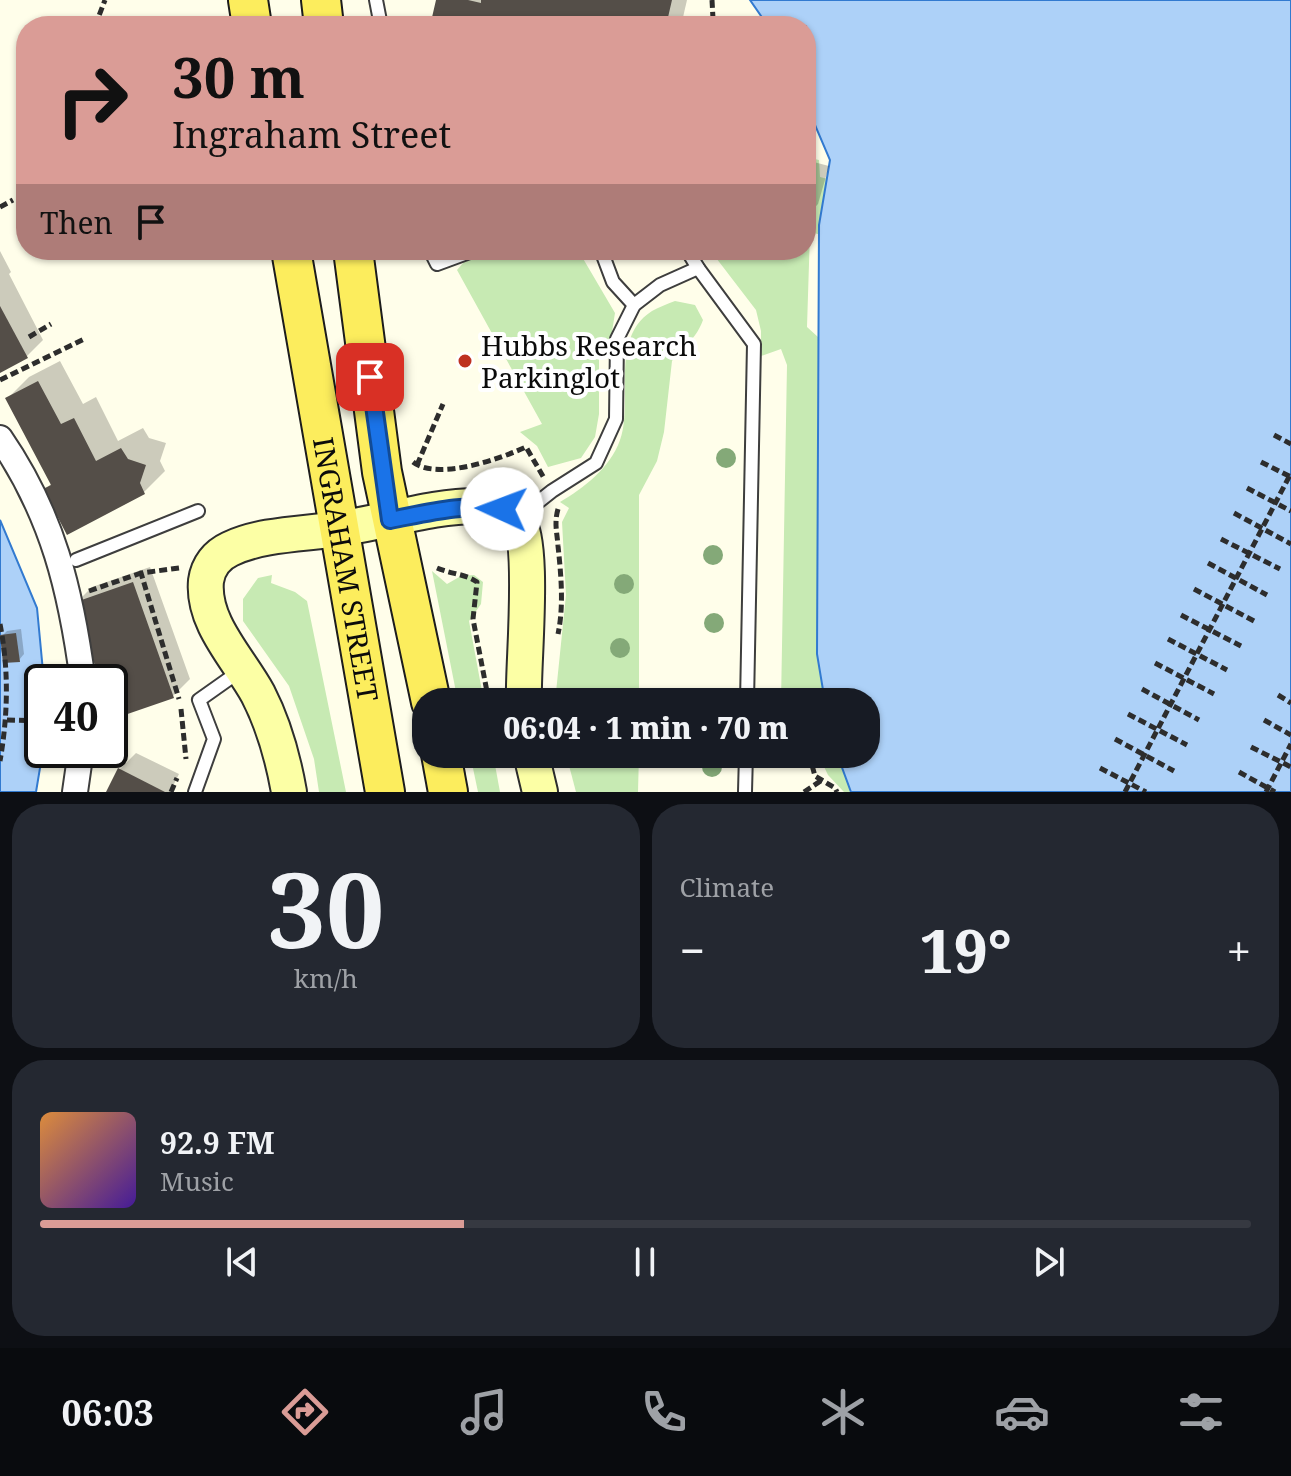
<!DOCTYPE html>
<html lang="en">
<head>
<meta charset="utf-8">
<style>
  :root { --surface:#171b24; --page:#242831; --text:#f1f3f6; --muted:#9ea1a6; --line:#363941; --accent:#da9c96 }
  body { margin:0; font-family:"Noto Serif",serif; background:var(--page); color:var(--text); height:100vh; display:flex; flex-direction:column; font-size:30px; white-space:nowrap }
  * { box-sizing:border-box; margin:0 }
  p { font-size:26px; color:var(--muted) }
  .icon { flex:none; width:44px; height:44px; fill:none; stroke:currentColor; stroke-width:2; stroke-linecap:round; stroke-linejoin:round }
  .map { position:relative; height:792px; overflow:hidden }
  .drawer { display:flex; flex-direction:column; gap:12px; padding:12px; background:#0d0f14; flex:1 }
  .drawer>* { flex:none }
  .top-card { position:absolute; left:16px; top:16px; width:800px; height:244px; border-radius:32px; box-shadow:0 2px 6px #0004; background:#da9c96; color:#111; overflow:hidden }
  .speed { position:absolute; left:24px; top:664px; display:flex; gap:16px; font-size:40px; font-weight:700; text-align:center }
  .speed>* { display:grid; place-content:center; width:104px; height:104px; border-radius:50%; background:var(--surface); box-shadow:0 2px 6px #0004; line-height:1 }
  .speed .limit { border:4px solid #111; border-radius:12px; background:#fff; color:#111 }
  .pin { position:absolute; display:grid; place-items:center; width:68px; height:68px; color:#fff; margin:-34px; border-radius:16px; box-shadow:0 4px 12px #0006 }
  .me { position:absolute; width:88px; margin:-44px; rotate:272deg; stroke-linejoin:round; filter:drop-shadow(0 0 6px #0008) }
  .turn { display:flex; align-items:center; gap:28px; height:168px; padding:0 24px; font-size:36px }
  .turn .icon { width:104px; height:104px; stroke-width:2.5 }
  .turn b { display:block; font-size:56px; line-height:68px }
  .then { display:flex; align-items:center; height:76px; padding:0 24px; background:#0003; gap:16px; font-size:30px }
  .big { font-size:60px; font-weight:800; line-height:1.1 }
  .drawer .card { flex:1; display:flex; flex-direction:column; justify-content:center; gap:12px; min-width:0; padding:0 28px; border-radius:32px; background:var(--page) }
  .drawer .dial { align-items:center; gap:0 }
  .dial b { font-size:104px; line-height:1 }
  .song { display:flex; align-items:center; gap:24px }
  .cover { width:96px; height:96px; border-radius:12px; background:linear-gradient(135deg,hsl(30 70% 55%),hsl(260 70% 35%)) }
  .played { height:8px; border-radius:4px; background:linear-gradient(90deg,var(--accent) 35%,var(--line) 35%) }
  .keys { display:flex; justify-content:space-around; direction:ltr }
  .heat { display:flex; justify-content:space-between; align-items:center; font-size:44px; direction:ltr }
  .drawer .tiles { flex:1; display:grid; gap:12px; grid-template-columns:1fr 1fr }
  .card:last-child { grid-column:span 2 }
  .trip { position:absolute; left:412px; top:688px; width:468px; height:80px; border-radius:32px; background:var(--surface); box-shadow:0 2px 6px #0004; font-weight:800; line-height:80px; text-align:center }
  .tabs { display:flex; height:128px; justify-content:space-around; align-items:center; background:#090b0e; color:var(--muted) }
  .tabs .icon { width:56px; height:56px }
  .tabs .current { color:var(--accent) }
  .tabs b { font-size:36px; color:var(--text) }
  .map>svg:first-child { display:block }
</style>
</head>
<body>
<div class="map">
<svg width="1291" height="792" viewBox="0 0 1291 792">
  <rect width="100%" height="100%" fill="#fffeea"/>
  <g fill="#c7eab3">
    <path d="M806,157L819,160L820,177L1291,299V359L810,232L807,327L818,337L817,654L825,702H781L787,365L781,349L761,356V331L756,310L710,250H806Z"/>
    <path d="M501,250H578L615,313L611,338L599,359V414L595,437L581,458L548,467L537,446L520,432L542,424L457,270L464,262Z"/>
    <path d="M675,301L695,305L703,320C694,344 684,342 672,361L664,432L657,461L639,495V702H555L566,595L562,522L569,508L560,502C584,488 610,468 620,440C634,401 609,338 652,311C659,307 667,304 675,301Z"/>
    <path d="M432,571L447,584L461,576L474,575L483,582L481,604L469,621L484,702H458Z"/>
    <path d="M272,575L271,583L295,592L307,601L346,792H319L314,759L289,686L243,621V599L258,578Z"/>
    <path d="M470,754H493L500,792H478Z"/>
    <path d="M566,754H639L638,792H576Z"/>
    <path d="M818,754H837L851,792H844L828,775Z"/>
  </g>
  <g fill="#add1f8" stroke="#327ad0" stroke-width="2">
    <path d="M750,0H1291V792H851L837,754H866V702H825L817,654L819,225L830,160L806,104V26H768Z"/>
    <path d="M0,520L37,608L44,682H42L43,750L36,792H0Z"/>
  </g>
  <g fill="#0003">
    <path d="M439,0H687L681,26H432Z"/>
    <path d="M806,160L829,166L818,204L806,217Z"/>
    <path d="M0,251L11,272L9,274L43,340L27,356L0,371Z"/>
    <path d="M60,361L83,404L96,397L118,441L143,428L149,438L166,443L160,461L165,471L144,492L46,489L52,483L8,398L29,377Z"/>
    <path d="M150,567L190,679L173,696L110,703V682H103L75,604L92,587Z"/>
    <path d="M21,629L24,654L19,660L2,636L7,631Z"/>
    <path d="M136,753L179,774L170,792H108L120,769Z"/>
  </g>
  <g fill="#544e48">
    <path d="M436,0H468L481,3V0H672L666,26H430Z"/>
    <path d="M0,306L28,358L0,373Z"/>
    <path d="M38,381L61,424L74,418L96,461L121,448L128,459L146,465L140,483L145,494L67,535L43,489L51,485L5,398Z"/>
    <path d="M133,582L174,698L113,719L110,709V682H101L73,603Z"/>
    <path d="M16,633L20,662L3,663L0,635Z"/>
    <path d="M118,768L165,792H106Z"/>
  </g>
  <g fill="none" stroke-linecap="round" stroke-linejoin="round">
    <defs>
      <g id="lane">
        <path d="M376,0L381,26"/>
        <path d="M430,250L437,264L475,250"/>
        <path d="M601,250L613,282L634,305"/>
        <path d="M687,250L698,268L754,344L747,702"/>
        <path d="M518,518L552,491L596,463L616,419L617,339L634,305L660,285L698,268"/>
        <path d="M76,560L198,511"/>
        <path d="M195,792L214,739L199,700L240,671"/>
        <path d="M745,792L746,754"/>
      </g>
      <g id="street">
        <path d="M0,438C53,515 71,591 83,682"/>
        <path d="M75,792L81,750"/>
      </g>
      <g id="secondary">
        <path d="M531,754L540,792"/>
        <path d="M289,792C283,758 274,725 258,694C239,659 202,623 206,581C208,566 217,555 230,549C261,534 304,534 338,529C385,522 434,505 481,506C493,506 506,509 515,517C537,536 522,668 524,702"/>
      </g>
      <g id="primary">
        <path d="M248,0L252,26"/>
        <path d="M321,0L324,26"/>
        <path id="s1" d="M291,250L385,792"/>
        <path d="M353,250L382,472L431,702"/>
        <path d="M441,754L448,792"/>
      </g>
    </defs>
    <use href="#lane" stroke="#3e3e3e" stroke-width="16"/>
    <use href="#street" stroke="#3e3e3e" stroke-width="28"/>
    <use href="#secondary" stroke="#2d2d2d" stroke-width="38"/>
    <use href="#primary" stroke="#1c1c1c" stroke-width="42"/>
    <g stroke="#2d2d2d" stroke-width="5" stroke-dasharray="8 4" stroke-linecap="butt">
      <path d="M712,0L713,19L722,26"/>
      <path d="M95,26L105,0"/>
      <path d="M0,207L13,200"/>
      <path d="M29,337L51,324"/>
      <path d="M0,380L84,339"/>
      <path d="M1274,435L1291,444"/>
      <path d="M413,462C437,481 500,459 526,447L544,478"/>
      <path d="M1261,462L1291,477"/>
      <path d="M417,465L443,404"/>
      <path d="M1247,488L1291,511"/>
      <path d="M558,509C554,523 557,532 558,546C561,574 564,606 558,634"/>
      <path d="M1234,513L1291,544"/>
      <path d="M1221,539L1280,569"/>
      <path d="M1208,563L1267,595"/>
      <path d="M179,568L141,573L179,699"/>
      <path d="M437,568C451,574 466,574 477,582L473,619L489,702"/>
      <path d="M1194,589L1254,621"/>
      <path d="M89,591L141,573"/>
      <path d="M1181,615L1241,646"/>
      <path d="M0,624C9,670 8,715 0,761"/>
      <path d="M1168,639L1227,670"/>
      <path d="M1155,663L1214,694"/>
      <path d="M1142,689L1199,720"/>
      <path d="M1278,695L1291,703"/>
      <path d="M181,709L186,759"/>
      <path d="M1128,714L1187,745"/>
      <path d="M7,720L42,721"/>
      <path d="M1264,720L1291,735"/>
      <path d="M1115,739L1174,771"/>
      <path d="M1251,747L1291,767"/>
      <path d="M809,754L815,776L835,788L837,792"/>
      <path d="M1100,768L1146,792"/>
      <path d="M1239,772L1275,792"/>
      <path d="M171,792L177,778"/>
      <path d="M804,792L822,780"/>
      <path d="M1125,792L1291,473"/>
      <path d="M1266,792L1291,744"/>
    </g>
    <use href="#lane" stroke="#fff" stroke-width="12"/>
    <use href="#street" stroke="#fff" stroke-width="24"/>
    <use href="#secondary" stroke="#fcffa5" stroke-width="34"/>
    <use href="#primary" stroke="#fced5d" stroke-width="38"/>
  </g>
  <g fill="#84a978">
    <circle cx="726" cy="458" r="10"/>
    <circle cx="713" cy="555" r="10"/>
    <circle cx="624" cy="584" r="10"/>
    <circle cx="714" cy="623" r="10"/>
    <circle cx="620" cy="648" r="10"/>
    <circle cx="712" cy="767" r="10"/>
  </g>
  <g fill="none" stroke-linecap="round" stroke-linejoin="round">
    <defs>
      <path id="route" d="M370,377L390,520C427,513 464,503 502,509"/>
    </defs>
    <use href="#route" stroke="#114b97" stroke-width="20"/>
    <use href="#route" stroke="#1a73e8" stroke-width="14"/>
  </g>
  <circle fill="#be3121" stroke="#fff" stroke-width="3" cx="465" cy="361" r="8"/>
  <g text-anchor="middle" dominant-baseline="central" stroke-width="8" stroke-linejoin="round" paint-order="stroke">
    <g font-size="28" fill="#0b0b0b" stroke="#fff" text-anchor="start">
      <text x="481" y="345">Hubbs Research<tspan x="481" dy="32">Parkinglot</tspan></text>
    </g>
    <g font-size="28" fill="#0b0b0b" stroke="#fff">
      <text stroke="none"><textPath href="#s1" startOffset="324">INGRAHAM STREET</textPath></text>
    </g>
  </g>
</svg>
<div class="speed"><div class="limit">40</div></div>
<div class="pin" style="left:370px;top:377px;background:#d93025"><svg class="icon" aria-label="arrive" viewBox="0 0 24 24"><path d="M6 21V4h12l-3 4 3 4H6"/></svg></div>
<svg class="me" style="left:502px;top:509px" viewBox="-20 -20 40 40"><circle r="19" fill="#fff"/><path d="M0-13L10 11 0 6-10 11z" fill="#1a73e8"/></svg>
<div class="trip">06:04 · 1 min · 70 m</div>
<div class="top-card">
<div class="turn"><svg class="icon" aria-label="right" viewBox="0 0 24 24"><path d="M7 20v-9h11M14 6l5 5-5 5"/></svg><div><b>30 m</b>Ingraham Street</div></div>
<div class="then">Then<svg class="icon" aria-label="arrive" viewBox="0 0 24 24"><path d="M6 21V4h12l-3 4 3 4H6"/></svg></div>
</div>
</div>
<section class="drawer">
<div class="tiles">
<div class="card dial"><b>30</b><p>km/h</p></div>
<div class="card"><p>Climate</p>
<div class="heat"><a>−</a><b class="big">19°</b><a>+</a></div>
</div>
<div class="card">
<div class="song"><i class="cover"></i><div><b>92.9 FM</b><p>Music</p></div></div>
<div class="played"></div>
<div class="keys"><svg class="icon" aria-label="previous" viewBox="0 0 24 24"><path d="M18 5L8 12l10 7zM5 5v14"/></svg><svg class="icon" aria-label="pause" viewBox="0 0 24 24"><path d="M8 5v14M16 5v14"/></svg><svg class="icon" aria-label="next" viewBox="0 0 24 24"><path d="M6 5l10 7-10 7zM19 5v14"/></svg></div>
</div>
</div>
</section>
<nav class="tabs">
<b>06:03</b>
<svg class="icon current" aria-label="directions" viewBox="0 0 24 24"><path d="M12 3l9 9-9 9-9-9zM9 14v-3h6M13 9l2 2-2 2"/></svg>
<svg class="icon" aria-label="music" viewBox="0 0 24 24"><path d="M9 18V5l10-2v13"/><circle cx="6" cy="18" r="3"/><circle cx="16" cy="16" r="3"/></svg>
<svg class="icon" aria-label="phone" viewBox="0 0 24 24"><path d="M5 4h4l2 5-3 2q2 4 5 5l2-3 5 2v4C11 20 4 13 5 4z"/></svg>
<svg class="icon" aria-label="climate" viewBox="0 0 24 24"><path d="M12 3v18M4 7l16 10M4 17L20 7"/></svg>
<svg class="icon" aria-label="car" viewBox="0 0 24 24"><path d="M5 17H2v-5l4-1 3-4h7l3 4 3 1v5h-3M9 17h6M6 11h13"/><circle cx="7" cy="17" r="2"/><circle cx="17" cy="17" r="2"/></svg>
<svg class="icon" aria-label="filters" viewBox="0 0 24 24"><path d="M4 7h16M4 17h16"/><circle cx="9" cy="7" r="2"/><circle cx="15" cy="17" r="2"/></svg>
</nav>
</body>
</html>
